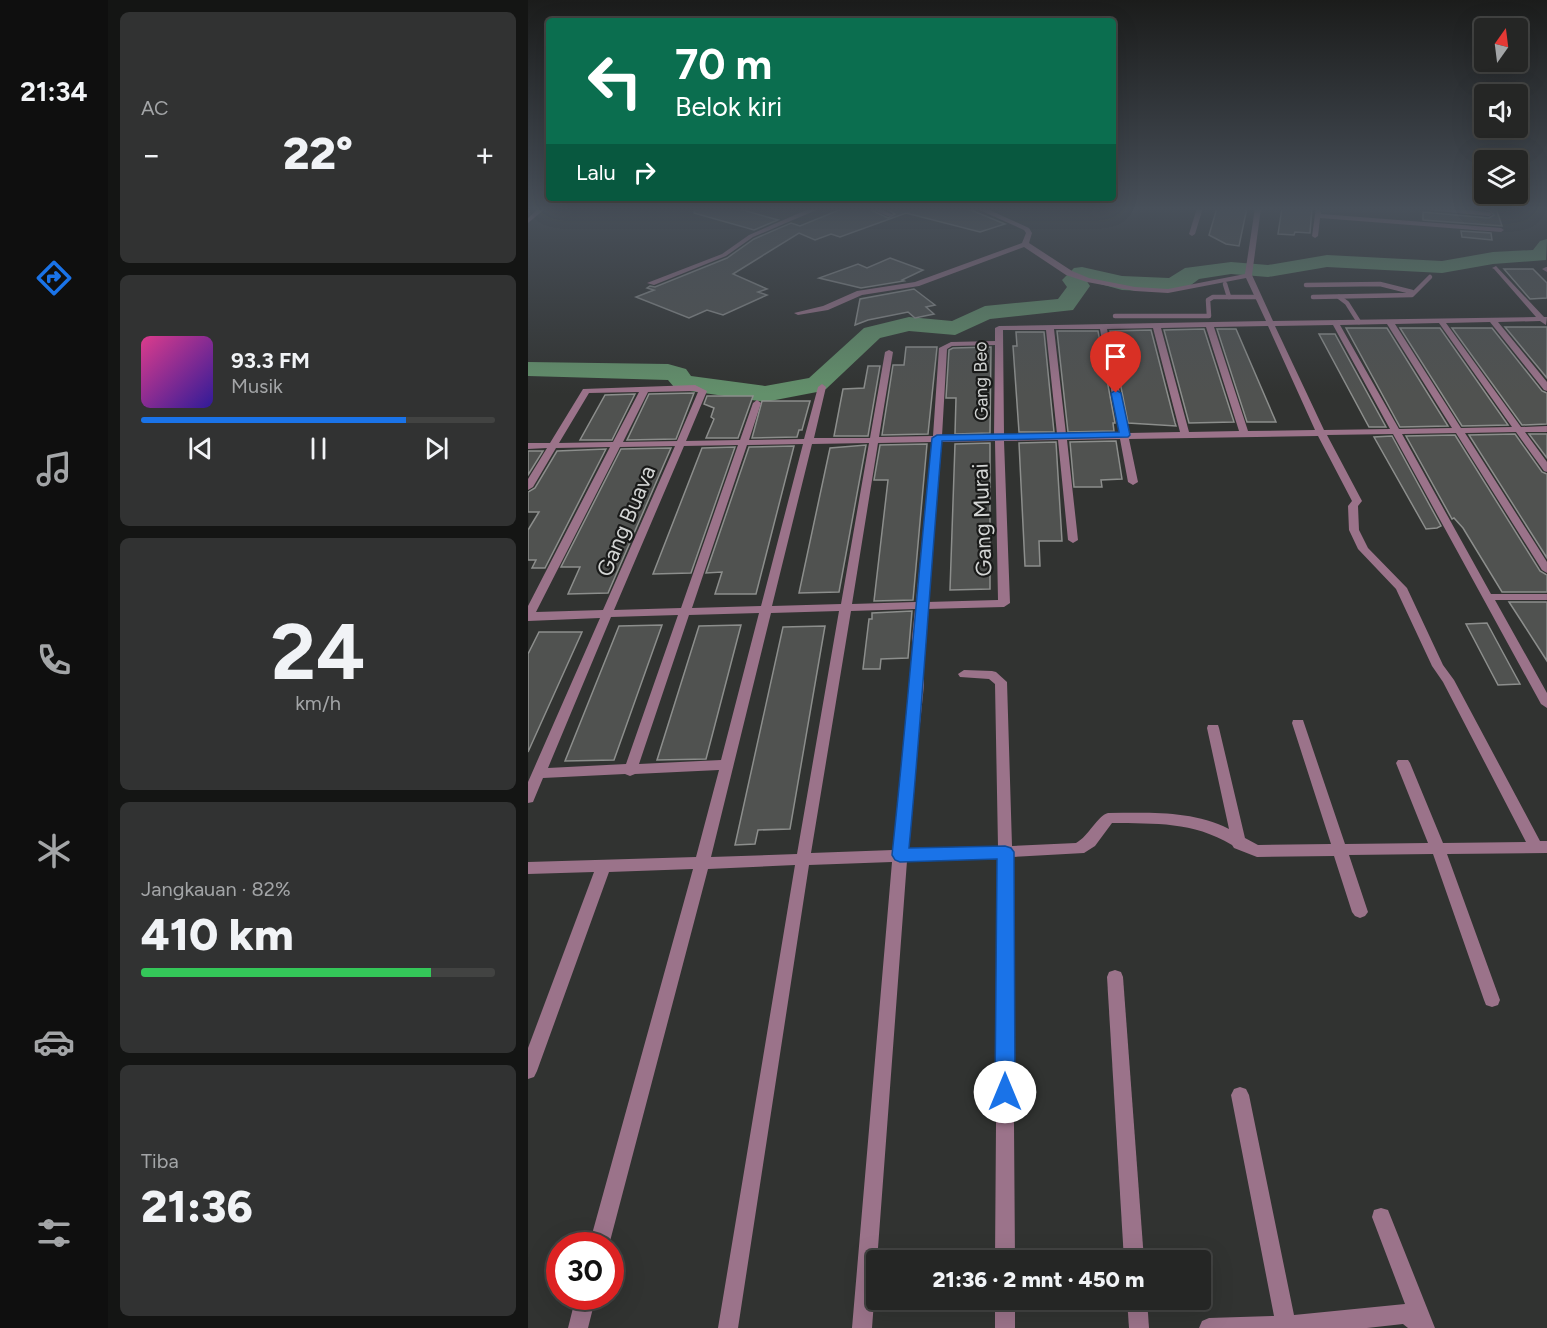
<!DOCTYPE html>
<html lang="id">
<head>
<meta charset="utf-8">
<style>
  :root { --surface:#252625; --page:#313232; --text:#f1f3f6; --muted:#a3a5a7; --line:#424342; --accent:#1a73e8 }
  body { margin:0; font-family:Figtree,sans-serif; background:var(--page); color:var(--text); height:100vh; display:flex; flex-direction:column; font-size:22px; white-space:nowrap }
  * { box-sizing:border-box; margin:0 }
  p { font-size:20px; color:var(--muted) }
  .icon { flex:none; width:33px; height:33px; fill:none; stroke:currentColor; stroke-width:2; stroke-linecap:round; stroke-linejoin:round }
  .map { position:relative; flex:1; overflow:hidden }
  .drawer { display:flex; flex-direction:column; gap:12px; padding:12px; background:#141514; width:420px }
  .drawer>* { flex:none }
  .banner { position:absolute; left:18px; top:18px; width:570px; height:183px; border-radius:6px; box-shadow:0 6px 24px #0002,0 0 0 2px var(--line); background:#0b6e4f; color:#fff; overflow:hidden }
  .needle { width:39px; rotate:14deg }
  .tools { position:absolute; left:946px; top:18px; display:grid; gap:12px }
  .tools a { display:grid; place-items:center; width:54px; height:54px; border-radius:6px; background:var(--surface); box-shadow:0 6px 24px #0002,0 0 0 2px var(--line); font-size:30px }
  .speed { position:absolute; left:18px; top:1232px; display:flex; gap:12px; font-size:30px; font-weight:700; text-align:center }
  .speed>* { display:grid; place-content:center; width:78px; height:78px; border-radius:50%; background:var(--surface); box-shadow:0 6px 24px #0002,0 0 0 2px var(--line); line-height:1 }
  .speed .limit { border:9px solid #d22; background:#fff; color:#111 }
  .pin { position:absolute; display:grid; place-items:center; width:51px; height:51px; color:#fff; margin:-62px -26px; border-radius:50% 50% 50% 0; rotate:-45deg; box-shadow:0 0 6px #0007 }
  .pin .icon { rotate:45deg }
  .me { position:absolute; width:66px; margin:-33px; rotate:0deg; stroke-linejoin:round; filter:drop-shadow(0 0 4px #0008) }
  .turn { display:flex; align-items:center; gap:21px; height:126px; padding:0 30px; font-size:27px }
  .turn .icon { width:78px; height:78px; stroke-width:2.5 }
  .turn b { display:block; font-size:42px; line-height:51px }
  .then { display:flex; align-items:center; height:57px; padding:0 30px; background:#0003; gap:12px; font-size:22px }
  .big { font-size:45px; font-weight:800; line-height:1.1 }
  .drawer .tile { flex:1; display:flex; flex-direction:column; justify-content:center; gap:9px; min-width:0; padding:0 21px; border-radius:9px; background:var(--page) }
  .drawer .dial { align-items:center; gap:0 }
  .dial b { font-size:78px; line-height:1 }
  .song { display:flex; align-items:center; gap:18px }
  .cover { width:72px; height:72px; border-radius:9px; background:linear-gradient(135deg,hsl(330 70% 55%),hsl(250 70% 35%)) }
  .played { height:6px; border-radius:3px; background:linear-gradient(90deg,var(--accent) 75%,var(--line) 75%) }
  .keys { display:flex; justify-content:space-around; direction:ltr }
  .heat { display:flex; justify-content:space-between; align-items:center; font-size:33px; direction:ltr }
  .charge { height:9px; border-radius:4px; background:linear-gradient(90deg,#34c759 82%,var(--line) 0) }
  .trip { position:absolute; left:338px; top:1250px; width:345px; height:60px; border-radius:6px; background:var(--surface); box-shadow:0 6px 24px #0002,0 0 0 2px var(--line); font-weight:800; line-height:60px; text-align:center }
  main { display:flex; flex:1; min-height:0 }
  .tab-bar { display:flex; flex-direction:column; width:108px; justify-content:space-around; align-items:center; background:#0f0f0f; color:var(--muted) }
  .tab-bar .icon { width:42px; height:42px }
  .tab-bar .active { color:var(--accent) }
  .tab-bar b { font-size:27px; color:var(--text) }
  .map>svg:first-child { display:block }
</style>
</head>
<body>
<main>
<nav class="tab-bar">
<b>21:34</b>
<svg class="icon active" aria-label="directions" viewBox="0 0 24 24"><path d="M12 3l9 9-9 9-9-9zM9 14v-3h6M13 9l2 2-2 2"/></svg>
<svg class="icon" aria-label="music" viewBox="0 0 24 24"><path d="M9 18V5l10-2v13"/><circle cx="6" cy="18" r="3"/><circle cx="16" cy="16" r="3"/></svg>
<svg class="icon" aria-label="phone" viewBox="0 0 24 24"><path d="M5 4h4l2 5-3 2q2 4 5 5l2-3 5 2v4C11 20 4 13 5 4z"/></svg>
<svg class="icon" aria-label="climate" viewBox="0 0 24 24"><path d="M12 3v18M4 7l16 10M4 17L20 7"/></svg>
<svg class="icon" aria-label="car" viewBox="0 0 24 24"><path d="M5 17H2v-5l4-1 3-4h7l3 4 3 1v5h-3M9 17h6M6 11h13"/><circle cx="7" cy="17" r="2"/><circle cx="17" cy="17" r="2"/></svg>
<svg class="icon" aria-label="filters" viewBox="0 0 24 24"><path d="M4 7h16M4 17h16"/><circle cx="9" cy="7" r="2"/><circle cx="15" cy="17" r="2"/></svg>
</nav>
<section class="drawer">
<div class="tile"><p>AC</p>
<div class="heat"><a>−</a><b class="big">22°</b><a>+</a></div>
</div>
<div class="tile">
<div class="song"><i class="cover"></i><div><b>93.3 FM</b><p>Musik</p></div></div>
<div class="played"></div>
<div class="keys"><svg class="icon" aria-label="previous" viewBox="0 0 24 24"><path d="M18 5L8 12l10 7zM5 5v14"/></svg><svg class="icon" aria-label="pause" viewBox="0 0 24 24"><path d="M8 5v14M16 5v14"/></svg><svg class="icon" aria-label="next" viewBox="0 0 24 24"><path d="M6 5l10 7-10 7zM19 5v14"/></svg></div>
</div>
<div class="tile dial"><b>24</b><p>km/h</p></div>
<div class="tile"><p>Jangkauan · 82%</p><b class="big">410 km</b><div class="charge"></div></div>
<div class="tile"><p>Tiba</p><b class="big">21:36</b></div>
</section>
<div class="map">
<svg width="1019" height="1328" viewBox="0 0 1019 1328">
  <rect width="100%" height="100%" fill="#313331"/>
  <g fill="none" stroke-linecap="round" stroke-linejoin="round">
    <path fill="#63906b" fill-rule="evenodd" d="M1019,239L1018,260L965,264L914,273L799,267L740,277L703,274L671,279L659,288L641,292L594,290L558,280L562,286L545,310L462,319L427,335L381,331L352,338L298,389L289,392L237,402L155,390L146,387L140,380L0,376V362L140,364L158,369L163,376L237,386L281,378L336,328L381,317L424,321L457,306L530,299L539,287L534,280L546,268L554,267L594,276L641,278L657,268L703,262L740,265L799,255L914,261L965,252L1005,250L1012,241Z"/>
  </g>
  <g fill="#505250" stroke="#8c8e8c" stroke-width="1.5">
    <path d="M167,208H208L250,220L226,230L166,213Z"/>
    <path d="M316,208H339L360,218L367,214L357,208H438L477,224L452,232L378,213L312,237L303,234L287,240L271,233L205,274L239,289L230,292L239,295L195,315L179,310L161,318L108,297L126,290L119,288L122,286L127,287L199,258L226,239L263,223L272,226Z"/>
    <path d="M689,208H719L711,246L698,244L681,235Z"/>
    <path d="M754,208H784L782,233L767,232L766,235L750,234Z"/>
    <path d="M946,208H968L974,226L895,220V212L961,218L966,215L961,210Z"/>
    <path d="M933,231L963,233L964,240L934,237Z"/>
    <path d="M362,258L395,270L374,280L376,281L333,288L291,278L330,264L339,268Z"/>
    <path d="M976,269H1005L1019,283V298L1002,299Z"/>
    <path d="M386,289L407,305L398,307L406,314L387,318L380,312L340,320L327,325L332,299Z"/>
    <path d="M977,327H1019V378Z"/>
    <path d="M818,328H859L920,426L872,427Z"/>
    <path d="M872,328H912L980,425L934,426Z"/>
    <path d="M924,328H964L1014,391L1019,393V424L994,425Z"/>
    <path d="M676,329L706,422L661,423L636,330Z"/>
    <path d="M689,329H708L748,422H719Z"/>
    <path d="M623,330L647,423L648,426L600,423L582,331Z"/>
    <path d="M529,331H570L587,423H585L586,431L540,432Z"/>
    <path d="M488,332H516L526,432H491L485,346H489Z"/>
    <path d="M791,334H807L858,427H841Z"/>
    <path d="M378,347H409L400,434L354,435L365,365H376Z"/>
    <path d="M463,347L462,433L427,434L428,398H418L421,350L425,348Z"/>
    <path d="M340,366H352L340,436H306L315,389L336,388Z"/>
    <path d="M166,393L148,439L99,440L121,394Z"/>
    <path d="M107,394L84,440H52L77,395Z"/>
    <path d="M179,396H225L210,438H178L186,419L183,417L186,408L176,404Z"/>
    <path d="M234,401H282L274,430H271L269,437L224,438Z"/>
    <path d="M987,434L1014,472L1019,474V558L941,435Z"/>
    <path d="M1001,434H1019V458Z"/>
    <path d="M927,435L1012,571L1019,575V592H974L935,528L926,518L924,519L878,436Z"/>
    <path d="M864,436L913,526L909,528L898,529L846,437Z"/>
    <path d="M588,441L594,479L573,480L574,487H546L542,442Z"/>
    <path d="M528,442L534,541H511L512,566H497L491,443Z"/>
    <path d="M462,443V589L422,590L427,444Z"/>
    <path d="M399,444L385,600L346,601L360,480H346L352,445Z"/>
    <path d="M338,445L311,592L271,593L302,448Z"/>
    <path d="M266,446L228,594H187L194,572L178,573L221,447Z"/>
    <path d="M207,447L163,573L125,574L174,448Z"/>
    <path d="M143,448L80,593L40,594L52,567H33L93,449Z"/>
    <path d="M78,449L17,568H4L8,560H0V530L11,512H0V492L7,488L29,451Z"/>
    <path d="M0,451H15L0,475Z"/>
    <path d="M981,602H1019V661L994,622Z"/>
    <path d="M384,611L380,658L353,659L352,669H335L341,619H344V613Z"/>
    <path d="M959,623L973,649L992,684L970,685L938,624Z"/>
    <path d="M134,625L86,760L37,761L91,626Z"/>
    <path d="M213,625L178,759L129,760L171,626Z"/>
    <path d="M297,626L262,829L230,830L227,844L207,845L255,627Z"/>
    <path d="M11,632H54L0,752V654Z"/>
  </g>
  <g fill="none" stroke-linecap="round" stroke-linejoin="round">
    <g stroke="#9b738a" stroke-width="4.5">
      <path d="M697,284L701,297"/>
      <path d="M778,285L852,284L884,292"/>
      <path d="M785,297L884,295L902,277"/>
      <path d="M811,297L819,303L831,322"/>
      <path d="M587,316H681L680,300L685,297H730"/>
    </g>
    <g fill="#9b738a" fill-rule="evenodd">
      <path d="M11,208H18L0,223V218Z"/>
      <path d="M283,208H293L225,237L198,256L126,285L119,283L194,254L221,235Z"/>
      <path d="M341,208H351L365,215L360,216Z"/>
      <path d="M447,208H457L501,228L504,233L501,243L544,271L561,278L607,287L640,289L717,274L727,208H733L724,275L745,321L1008,317L966,269L964,268L968,266L1016,317H1019L1018,325L1012,321L970,322L1019,382V391L1016,390L962,322L918,323L993,427L1019,426V432H997L1019,462V472L1016,471L988,432L937,433L1019,562V573L1014,570L928,433L874,434L963,594H1019V600H967L1019,693V708L1013,704L865,434L799,435L834,501L830,506L831,530L840,548L879,588L915,665L926,680L1012,841H1019V853L919,854L972,1000L970,1005L964,1007L958,1005L956,1000L905,854L821,855L840,912L837,916L832,918L827,916L824,912L806,856L729,857L706,848L704,845C664,821 628,824 584,823L567,846L556,853L484,857L487,1260H467L470,858L379,861L344,1328H324L364,862L281,865L210,1328H190L267,865L180,869L81,1245H61L165,869L81,872L9,1071L6,1077L0,1079V1048L66,872L0,874V862L168,857L191,770L107,774L102,776L97,774L15,778L5,802L0,803V782L72,618L0,621V606L82,447L28,448L5,487L0,490V479L19,448L0,449V443H22L55,389L167,385L179,391L158,441L212,440L225,403L229,400L233,403L221,440L276,439L290,387L294,384L298,387L286,438H342L357,352L361,350L365,352L351,437L405,436L411,348L423,342L467,341V328L471,326L738,321L718,278L640,293L607,291L559,282L538,275L496,247L391,286L334,295L300,310L270,315L266,313L295,306L329,291L387,282L494,243L498,233L496,230ZM911,323L984,427L933,428L867,324ZM859,324L924,428L871,429L812,325ZM805,325L862,429L796,430L747,326ZM740,326L787,430L720,431L686,327ZM678,327L711,431L661,432L633,328ZM625,328L652,432L600,433L579,329ZM526,329H572L591,433L538,434ZM475,330H518L529,434L476,435ZM467,345L466,435L414,436L419,349L424,346ZM166,391L170,392L149,441L95,442L120,392ZM111,392L85,442L31,443L61,393ZM790,436L824,501L820,506L821,530L830,549L868,589L904,666L915,682L998,842L915,843L882,763L880,760H870L868,763L900,843L817,844L776,723L775,720H765L764,723L803,844L730,845L717,838L691,728L690,725H680L679,728L701,829C663,810 621,813 580,813C569,816 561,836 548,843L484,846L479,682L468,672L464,671L436,670L430,674L432,677L461,679L467,684L470,846L379,850L396,685V638L398,609L476,607L482,603L476,441L530,440L540,540L545,543L550,540L539,440L592,439L600,482L605,485L610,482L601,439ZM467,441L470,600L399,602L413,442ZM404,442L388,602L324,604L350,443ZM341,443L313,604L244,606L284,444ZM275,444L233,606L164,608L219,445ZM210,445L153,608L86,610L156,446ZM147,446L75,610L8,612L92,447ZM387,609L384,638V685L365,850L283,853L323,611ZM311,611L269,854L183,857L243,613ZM231,613L193,760L111,764L161,615ZM150,615L98,764L20,768L83,617Z"/>
      <path d="M669,208H675L667,234L664,236L661,234Z"/>
      <path d="M788,208L792,209L793,214L973,228L976,230L973,232L792,218L790,236L787,238L784,236Z"/>
      <path d="M879,208H914L961,212L964,214L961,216Z"/>
      <path d="M1018,267H1019V272L1014,269Z"/>
      <path d="M587,970L593,972L595,977L616,1260H596L579,977L581,972Z"/>
      <path d="M712,1087L718,1089L721,1095L766,1315L877,1304L844,1217L846,1210L853,1208L860,1210L907,1328H880L875,1324L839,1328H671L674,1321L681,1318L746,1316L703,1095L706,1089Z"/>
      <path d="M48,1296H68L60,1328H40Z"/>
      <rect x="467" y="1299" width="20" height="29"/>
      <path d="M599,1299H619L621,1328H601Z"/>
    </g>
  </g>
  <linearGradient id="sky" x2="0" y2="1"><stop stop-color="#1b1c1b"/><stop offset="0.53" stop-color="#48505a"/><stop offset="1" stop-color="#48505a" stop-opacity="0"/></linearGradient>
  <rect width="1019" height="394" fill="url(#sky)"/>
  <path fill="#1a73e8" stroke="#114b97" stroke-width="1.5" d="M588,390L593,393L602,435L600,437L414,441C402,577 394,713 381,848L477,846L483,848L486,852L487,1092L484,1099L477,1102L470,1099L467,1092L469,859L372,862L367,860L364,855C379,716 390,577 404,438L409,435L591,432L583,393Z"/>
  <g text-anchor="middle" dominant-baseline="central" stroke-width="4.5" stroke-linejoin="round" paint-order="stroke">
    <g font-size="18" fill="#d3d5d4" stroke="#191a19">
      <text transform="translate(453 381) rotate(-91)">Gang Beo</text>
    </g>
    <g font-size="22" fill="#d3d5d4" stroke="#191a19">
      <text transform="translate(454 520) rotate(-92)">Gang Murai</text>
      <text transform="translate(98 521) rotate(-67)">Gang Buava</text>
    </g>
  </g>
</svg>
<div class="tools">
<a><svg class="needle" viewBox="-14 -14 28 28"><path d="M0-13l5 13h-10z" fill="#e53935"/><path d="M0 13l5-13h-10z" fill="#a3a5a7"/></svg></a>
<a><svg class="icon" aria-label="sound" viewBox="0 0 24 24"><path d="M4 9h4l5-4v14l-5-4H4zM17 9q2 3 0 6"/></svg></a>
<a><svg class="icon" aria-label="layers" viewBox="0 0 24 24"><path d="M12 4l9 5-9 5-9-5zM3 14l9 5 9-5"/></svg></a>
</div>
<div class="speed"><div class="limit">30</div></div>
<div class="pin" style="left:588px;top:393px;background:#d93025"><svg class="icon" aria-label="arrive" viewBox="0 0 24 24"><path d="M6 21V4h12l-3 4 3 4H6"/></svg></div>
<svg class="me" style="left:477px;top:1092px" viewBox="-20 -20 40 40"><circle r="19" fill="#fff"/><path d="M0-13L10 11 0 6-10 11z" fill="#1a73e8"/></svg>
<div class="trip">21:36 · 2 mnt · 450 m</div>
<div class="banner">
<div class="turn"><svg class="icon" aria-label="left" viewBox="0 0 24 24"><path d="M17 20v-9H6M10 6l-5 5 5 5"/></svg><div><b>70 m</b>Belok kiri</div></div>
<div class="then">Lalu<svg class="icon" aria-label="right" viewBox="0 0 24 24"><path d="M7 20v-9h11M14 6l5 5-5 5"/></svg></div>
</div>
</div>
</main>
</body>
</html>
